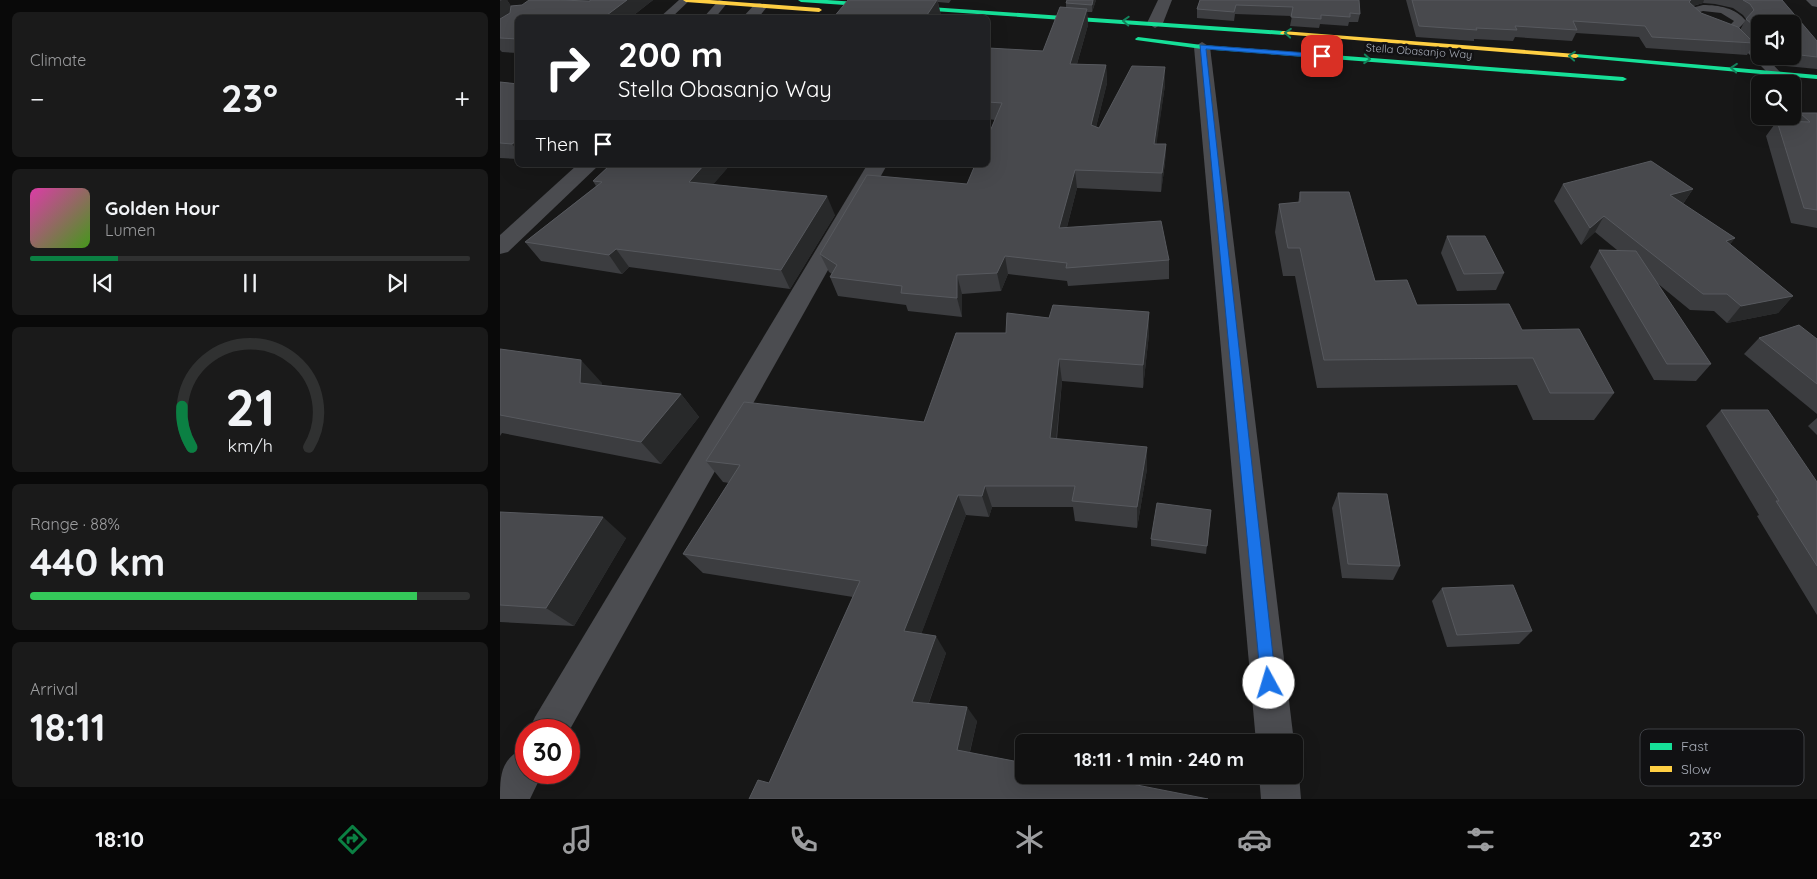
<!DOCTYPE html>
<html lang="en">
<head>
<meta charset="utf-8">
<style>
  :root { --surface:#111; --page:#1a1a1a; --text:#f1f3f6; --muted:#9c9d9f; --line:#303131; --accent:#0b8043 }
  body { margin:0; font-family:Quicksand,sans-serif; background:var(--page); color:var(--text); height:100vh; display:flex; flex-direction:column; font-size:19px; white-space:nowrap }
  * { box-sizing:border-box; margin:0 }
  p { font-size:16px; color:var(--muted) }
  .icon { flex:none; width:28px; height:28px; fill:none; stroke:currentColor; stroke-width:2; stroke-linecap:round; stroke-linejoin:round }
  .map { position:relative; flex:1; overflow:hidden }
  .panel { display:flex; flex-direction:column; gap:12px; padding:12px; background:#090909; width:500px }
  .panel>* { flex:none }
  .guide { position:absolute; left:15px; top:15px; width:475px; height:152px; border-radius:8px; box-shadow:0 5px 20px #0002,0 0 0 1px var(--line); background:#202124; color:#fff; overflow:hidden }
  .buttons { position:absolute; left:1251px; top:15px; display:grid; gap:10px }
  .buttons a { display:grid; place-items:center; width:50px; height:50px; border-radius:8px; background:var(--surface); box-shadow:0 5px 20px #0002,0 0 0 1px var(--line); font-size:25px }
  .speed { position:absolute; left:15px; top:719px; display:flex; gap:10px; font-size:25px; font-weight:700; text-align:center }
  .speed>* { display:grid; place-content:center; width:65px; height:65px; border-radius:50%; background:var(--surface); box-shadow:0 5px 20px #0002,0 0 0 1px var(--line); line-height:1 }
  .speed .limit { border:8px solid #d22; background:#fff; color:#111 }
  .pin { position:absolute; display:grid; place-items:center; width:42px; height:42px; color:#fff; margin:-21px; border-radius:10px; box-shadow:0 2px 8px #0006 }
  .me { position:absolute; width:55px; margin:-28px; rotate:354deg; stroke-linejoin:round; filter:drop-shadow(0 0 4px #0008) }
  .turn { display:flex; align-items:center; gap:18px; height:105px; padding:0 20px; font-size:22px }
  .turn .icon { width:65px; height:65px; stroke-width:2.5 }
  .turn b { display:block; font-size:35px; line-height:42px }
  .then { display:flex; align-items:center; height:48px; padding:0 20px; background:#0003; gap:10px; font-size:19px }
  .big { font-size:38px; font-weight:700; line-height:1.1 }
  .panel .card { flex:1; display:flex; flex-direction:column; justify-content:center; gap:8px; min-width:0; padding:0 18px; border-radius:8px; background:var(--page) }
  .panel .dial { align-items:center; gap:0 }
  .dial svg { height:130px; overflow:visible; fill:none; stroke:var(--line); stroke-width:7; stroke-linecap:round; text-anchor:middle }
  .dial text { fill:var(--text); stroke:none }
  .song { display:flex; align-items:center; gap:15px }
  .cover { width:60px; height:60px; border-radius:8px; background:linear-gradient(135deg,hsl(320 70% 55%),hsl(100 70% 35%)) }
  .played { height:5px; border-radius:2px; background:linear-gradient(90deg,var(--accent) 20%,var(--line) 20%) }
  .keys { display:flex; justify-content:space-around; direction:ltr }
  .heat { display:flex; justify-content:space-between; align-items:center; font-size:28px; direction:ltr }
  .charge { height:8px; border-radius:4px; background:linear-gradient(90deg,#34c759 88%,var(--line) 0) }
  .trip { position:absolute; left:515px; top:734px; width:288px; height:50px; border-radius:8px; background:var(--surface); box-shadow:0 5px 20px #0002,0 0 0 1px var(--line); font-weight:700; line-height:50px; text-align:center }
  .dock { display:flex; height:80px; justify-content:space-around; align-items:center; background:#070707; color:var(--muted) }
  .dock .icon { width:35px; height:35px }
  .dock .current { color:var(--accent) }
  .dock b { font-size:22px; color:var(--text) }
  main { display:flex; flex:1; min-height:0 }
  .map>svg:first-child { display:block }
</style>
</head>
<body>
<main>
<section class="panel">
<div class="card"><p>Climate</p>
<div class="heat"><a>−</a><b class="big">23°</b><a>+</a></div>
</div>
<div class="card">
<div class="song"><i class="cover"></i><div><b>Golden Hour</b><p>Lumen</p></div></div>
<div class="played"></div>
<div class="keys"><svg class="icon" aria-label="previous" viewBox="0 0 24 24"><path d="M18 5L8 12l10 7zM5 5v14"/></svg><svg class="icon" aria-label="pause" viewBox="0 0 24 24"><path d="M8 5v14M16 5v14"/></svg><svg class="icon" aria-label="next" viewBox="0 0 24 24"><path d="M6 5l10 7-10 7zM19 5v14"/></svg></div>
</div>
<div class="card dial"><svg viewBox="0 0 100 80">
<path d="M14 69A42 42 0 1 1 86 69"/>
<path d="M14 69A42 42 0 0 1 8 44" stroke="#0b8043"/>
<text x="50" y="56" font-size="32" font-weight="700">21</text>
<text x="50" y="72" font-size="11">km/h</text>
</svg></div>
<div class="card"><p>Range · 88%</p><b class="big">440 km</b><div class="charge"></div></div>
<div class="card"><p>Arrival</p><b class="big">18:11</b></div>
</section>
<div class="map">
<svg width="1317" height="799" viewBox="0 0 1317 799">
  <rect width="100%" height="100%" fill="#171717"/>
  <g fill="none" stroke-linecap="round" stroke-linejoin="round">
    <g fill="#4b4c50" fill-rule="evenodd">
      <path d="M179,0H190L171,18H159Z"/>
      <path d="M219,0L228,2L215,18H203Z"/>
      <path d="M1203,5C1219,5 1236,8 1246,21L1237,30L1260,51V56H1265L1280,72L1278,75H1270L1232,37L1196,22L1185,13L1188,9ZM1203,11L1221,13L1234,21L1229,26L1197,13Z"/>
    </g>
    <g fill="#4b4c50" fill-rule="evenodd">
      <path d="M658,0H672L663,23L655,28L647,23Z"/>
      <path d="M1306,0H1317V7L1312,6Z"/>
      <path d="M260,3L267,7L258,18H242L255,4Z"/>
      <path d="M702,42L710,47L794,742V743L756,742L694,47Z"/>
      <path d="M77,165H99L8,252L0,254V235Z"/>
      <path d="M367,165H387L69,731L29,730L35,717Z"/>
      <path d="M26,747V772H43L30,799H0C0,774 1,758 26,747Z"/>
      <path d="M794,763L799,775L801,799H761L759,775H794Z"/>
    </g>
    <g fill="#16e098" fill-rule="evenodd">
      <path d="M298,0H327L783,31L786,33L783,35L301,2Z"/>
      <path d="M638,37L702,45L1123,77L1127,79L1123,81L702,49L636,40L635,39Z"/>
      <path d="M1076,54L1317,75V79L1074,57L1073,56Z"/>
    </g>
    <g fill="#ffcf43" fill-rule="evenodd">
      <path d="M183,0H210L319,8L322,10L319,12L186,2Z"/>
      <path d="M783,31L1076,54L1079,56L1076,58L781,34L780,33Z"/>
    </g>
  </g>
  <g fill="#3c3d40" fill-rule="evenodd">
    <path d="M0,0H7L11,6L90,1V0H153L130,18H18V53L2,52L0,50Z"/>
    <path d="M348,0H451L449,3L438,2L441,16L440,18H333Z"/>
    <path d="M567,0H596L592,12H587L588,25L577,64L606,65L607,83L596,127L599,128L665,85L656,144H666L665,163L661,192L577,188L567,227L669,260V279L568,286L567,281L508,274L501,291L462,294V317L408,311L406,305L338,296L330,277L332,274L329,272L320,254L467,184L495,120L488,119V48L543,51L566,8V3Z"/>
    <path d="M700,0H859L860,14L858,22H849L848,26L820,24L819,28L790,26L792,16L735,14L734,21L697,18V9Z"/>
    <path d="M906,0H1282L1317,41V69L1276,65L1268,56H1292V24H1260V48L1247,36L1254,43L1247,55L1146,48L1139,37L1076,33L1072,41L1015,37L1013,41L974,39V41L916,37ZM1203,3L1215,4L1233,8L1243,15L1246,19L1240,30L1201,13L1193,6Z"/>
    <path d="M0,82L18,84V159L0,158Z"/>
    <path d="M1300,113H1317V228L1291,223L1266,136L1277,121H1294Z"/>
    <path d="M110,165H230L213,184L335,215L290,289L129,267L122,274L41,261L25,242L96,186L93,181Z"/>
    <path d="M1063,184L1193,189L1183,204L1235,238L1230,244L1293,296L1278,313L1227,323L1214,311L1190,310L1157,283L1211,364L1196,381L1154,380L1090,267L1099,250H1117L1095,232L1081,245L1054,201Z"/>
    <path d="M800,192L875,281L917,305L1022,330L1114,393L1094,420H1033L1017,385L817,388L795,276H783L775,232L779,204L798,203Z"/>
    <path d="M947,236L1004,273L996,290L957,291L941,253Z"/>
    <path d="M649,312V334L643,388L562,381L557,439L647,469L637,528L575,521L573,507H492L489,517L466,515L421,634L446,653L429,703L477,721L470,752L269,783L353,597L203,573L183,554L229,483L223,482L206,461L424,422L506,333L549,318Z"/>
    <path d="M1259,338L1317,339V414L1244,354Z"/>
    <path d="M0,349L102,383V386L181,394L199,417L161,464L2,433L0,436Z"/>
    <path d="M1221,410L1317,482V615L1257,516L1259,515L1206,426Z"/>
    <path d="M1317,418V435L1308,426Z"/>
    <path d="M838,493L900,566L893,580L842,578L832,508Z"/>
    <path d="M711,510L706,554L651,546V539Z"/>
    <path d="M0,512L126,538L74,626L0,622Z"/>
    <path d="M942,588L1032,631L1019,644L947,647L932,601Z"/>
  </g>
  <g fill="#28292a">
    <path d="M2,0H7L14,11L0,22V1Z"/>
    <path d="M127,0H153L130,18H103Z"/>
    <path d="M437,0L441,16L440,18H425Z"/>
    <path d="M593,0H596L592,12V5Z"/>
    <path d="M1191,0H1204L1203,3L1188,7L1183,13Z"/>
    <path d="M587,9L588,25L572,81L570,64Z"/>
    <path d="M606,65L607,83L592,143L591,125Z"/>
    <path d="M665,67V85L654,162V144Z"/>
    <path d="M18,140V151L12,144Z"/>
    <path d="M666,144L665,163L661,192L662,173Z"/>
    <path d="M204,165H230L200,200L189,182Z"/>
    <path d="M575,170L577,188L562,246L559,228Z"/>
    <path d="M1193,189L1182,205L1170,195Z"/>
    <path d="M327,196L335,215L290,289L281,270Z"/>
    <path d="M1104,216L1095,232L1081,245L1090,228Z"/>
    <path d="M1235,238L1222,255L1226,241Z"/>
    <path d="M116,249L129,267L122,274L109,255Z"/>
    <path d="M505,256L508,274L501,291L497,273Z"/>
    <path d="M457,275L462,294V317L457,298Z"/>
    <path d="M1293,296L1278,313L1227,323L1241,306Z"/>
    <path d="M649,312V334L643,388V365Z"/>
    <path d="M559,359L562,381L554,459L550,438Z"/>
    <path d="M81,360L102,383L101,406L80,383Z"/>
    <path d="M181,394L199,417L161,464L141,442Z"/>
    <path d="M647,447V469L637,528V507Z"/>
    <path d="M485,486L492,507L489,517L482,496Z"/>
    <path d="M458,495L466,515L416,648L404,631Z"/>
    <path d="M103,517L126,538L74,626L46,608Z"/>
    <path d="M436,636L446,653L424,716L412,702Z"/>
    <path d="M467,707L477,721L467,763L457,750Z"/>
  </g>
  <g fill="#48494d" stroke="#57595e">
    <path d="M29,0H58L90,1V0H127L103,18H18V39L0,38V19L10,13L11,6L22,5Z"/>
    <path d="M348,0H437L425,18H333Z"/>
    <path d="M567,0H593L592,5L566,3Z"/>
    <path d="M700,0H859L860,14L850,13V17L821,15V19L791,17L793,7L736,5L734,12L697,9Z"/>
    <path d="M912,0H1191L1189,2L1201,13L1238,27L1254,43L1152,37L1145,26L1073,21L1077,30L1015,26L1017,30L976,28L977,30L919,26Z"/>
    <path d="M1243,0H1282L1317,41V57L1292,54V24H1260V31L1246,19L1254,10L1250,4Z"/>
    <path d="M560,7L587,9L570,64L606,65L591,125L599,128L632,66L665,67L654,144H666L662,173L575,170L559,228L661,221L669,260L566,268L567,263L505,256L497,273L457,275V298L401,293L402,286L330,277L337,265L320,254L367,175L467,184L475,165H488V136L502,103L488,102V48L543,51Z"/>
    <path d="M0,82L18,84V140L12,144L0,143Z"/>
    <path d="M1300,113H1317V210L1304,208L1277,121L1310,122Z"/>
    <path d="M1151,161L1193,189L1170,195L1235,238L1226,241L1293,296L1241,306L1227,294H1203L1104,216L1090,228L1063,184Z"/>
    <path d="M110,165H204L189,182L327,196L281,270L116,249L109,255L25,242L102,182L93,181Z"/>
    <path d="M800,192H849L875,281L907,280L917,305L1009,304L1022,330L1079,329L1114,393H1050L1033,358L824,360L800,248H788L779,204L800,202Z"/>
    <path d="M947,236H985L1004,273L964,274Z"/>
    <path d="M1099,250L1136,251L1211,364H1167Z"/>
    <path d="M553,305L649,312L643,365L559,359L550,438L647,447L637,507L572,501L575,486H485L482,496L458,495L404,631L436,636L412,702L467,707L457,750L524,763V775H586L708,799H249L258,780L269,783L360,581L183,554L240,465L206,461L244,402L424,422L456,333H506L507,313L549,318Z"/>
    <path d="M1299,325L1317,339V384L1259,338Z"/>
    <path d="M0,349L81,360L80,383L181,394L141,442L0,415Z"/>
    <path d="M1221,410H1268L1317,482V566L1276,501H1279Z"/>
    <path d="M838,493L887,494L900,566L848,564Z"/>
    <path d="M657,503L711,510L707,546L651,539Z"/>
    <path d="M0,512L103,517L46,608L0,605Z"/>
    <path d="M1013,585L1032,631L957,635L942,588Z"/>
  </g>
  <defs><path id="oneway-chevron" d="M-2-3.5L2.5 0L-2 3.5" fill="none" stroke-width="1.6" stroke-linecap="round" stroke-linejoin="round" transform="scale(1.25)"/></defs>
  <g stroke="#14835c">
    <use href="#oneway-chevron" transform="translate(626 21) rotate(-177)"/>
    <use href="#oneway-chevron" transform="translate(788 33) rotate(-175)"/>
    <use href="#oneway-chevron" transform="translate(1072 56) rotate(-175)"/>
    <use href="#oneway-chevron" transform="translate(867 59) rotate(4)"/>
    <use href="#oneway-chevron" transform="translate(1234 68) rotate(-175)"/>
  </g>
  <path fill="#1a73e8" stroke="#114b97" d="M700,45L822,54L825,56L822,58L706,49L776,683L774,688L769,690L764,688L761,683Z"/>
  <g text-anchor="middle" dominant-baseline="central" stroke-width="5" stroke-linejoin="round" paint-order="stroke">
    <g font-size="11" fill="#a8adb8" stroke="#111113">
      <text transform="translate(919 51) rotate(4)">Stella Obasanjo Way</text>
    </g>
  </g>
  <rect x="1140" y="729" width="164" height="57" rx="8" fill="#111113" stroke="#3e4045" stroke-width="1"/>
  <rect x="1150" y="743" width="22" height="7" fill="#16e098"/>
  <rect x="1150" y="766" width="22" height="6" fill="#ffcf43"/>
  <g font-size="14" fill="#a8adb8">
    <text x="1181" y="751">Fast</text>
    <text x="1181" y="774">Slow</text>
  </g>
</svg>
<div class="buttons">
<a><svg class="icon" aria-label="sound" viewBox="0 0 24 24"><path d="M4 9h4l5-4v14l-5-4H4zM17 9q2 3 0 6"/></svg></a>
<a><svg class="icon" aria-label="search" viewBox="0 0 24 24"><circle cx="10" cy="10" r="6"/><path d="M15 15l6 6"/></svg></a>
</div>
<div class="speed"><div class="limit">30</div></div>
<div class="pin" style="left:822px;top:56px;background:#d93025"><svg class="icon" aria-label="arrive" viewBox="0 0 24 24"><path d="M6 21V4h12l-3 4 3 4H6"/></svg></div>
<svg class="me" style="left:769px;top:683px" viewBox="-20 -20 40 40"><circle r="19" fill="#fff"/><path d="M0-13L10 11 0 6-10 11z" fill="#1a73e8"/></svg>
<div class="trip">18:11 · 1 min · 240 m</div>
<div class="guide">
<div class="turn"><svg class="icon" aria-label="right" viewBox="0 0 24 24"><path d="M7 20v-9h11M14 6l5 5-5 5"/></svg><div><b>200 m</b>Stella Obasanjo Way</div></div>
<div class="then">Then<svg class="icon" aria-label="arrive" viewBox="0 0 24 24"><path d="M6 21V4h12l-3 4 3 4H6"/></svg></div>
</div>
</div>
</main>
<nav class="dock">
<b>18:10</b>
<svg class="icon current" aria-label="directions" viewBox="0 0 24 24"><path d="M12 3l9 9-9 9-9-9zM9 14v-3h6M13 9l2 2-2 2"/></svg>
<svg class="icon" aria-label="music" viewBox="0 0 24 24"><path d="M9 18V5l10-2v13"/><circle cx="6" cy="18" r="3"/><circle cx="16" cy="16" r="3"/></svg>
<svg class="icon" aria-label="phone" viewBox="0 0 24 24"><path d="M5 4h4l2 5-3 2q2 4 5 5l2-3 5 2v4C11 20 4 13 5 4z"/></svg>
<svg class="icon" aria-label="climate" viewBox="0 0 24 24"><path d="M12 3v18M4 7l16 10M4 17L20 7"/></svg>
<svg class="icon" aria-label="car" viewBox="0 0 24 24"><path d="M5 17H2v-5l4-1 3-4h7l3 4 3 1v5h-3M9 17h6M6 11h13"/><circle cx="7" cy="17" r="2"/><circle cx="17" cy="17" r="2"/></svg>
<svg class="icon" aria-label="filters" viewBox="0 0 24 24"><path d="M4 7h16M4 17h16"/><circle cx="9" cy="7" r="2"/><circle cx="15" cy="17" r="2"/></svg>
<b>23°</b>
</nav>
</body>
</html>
